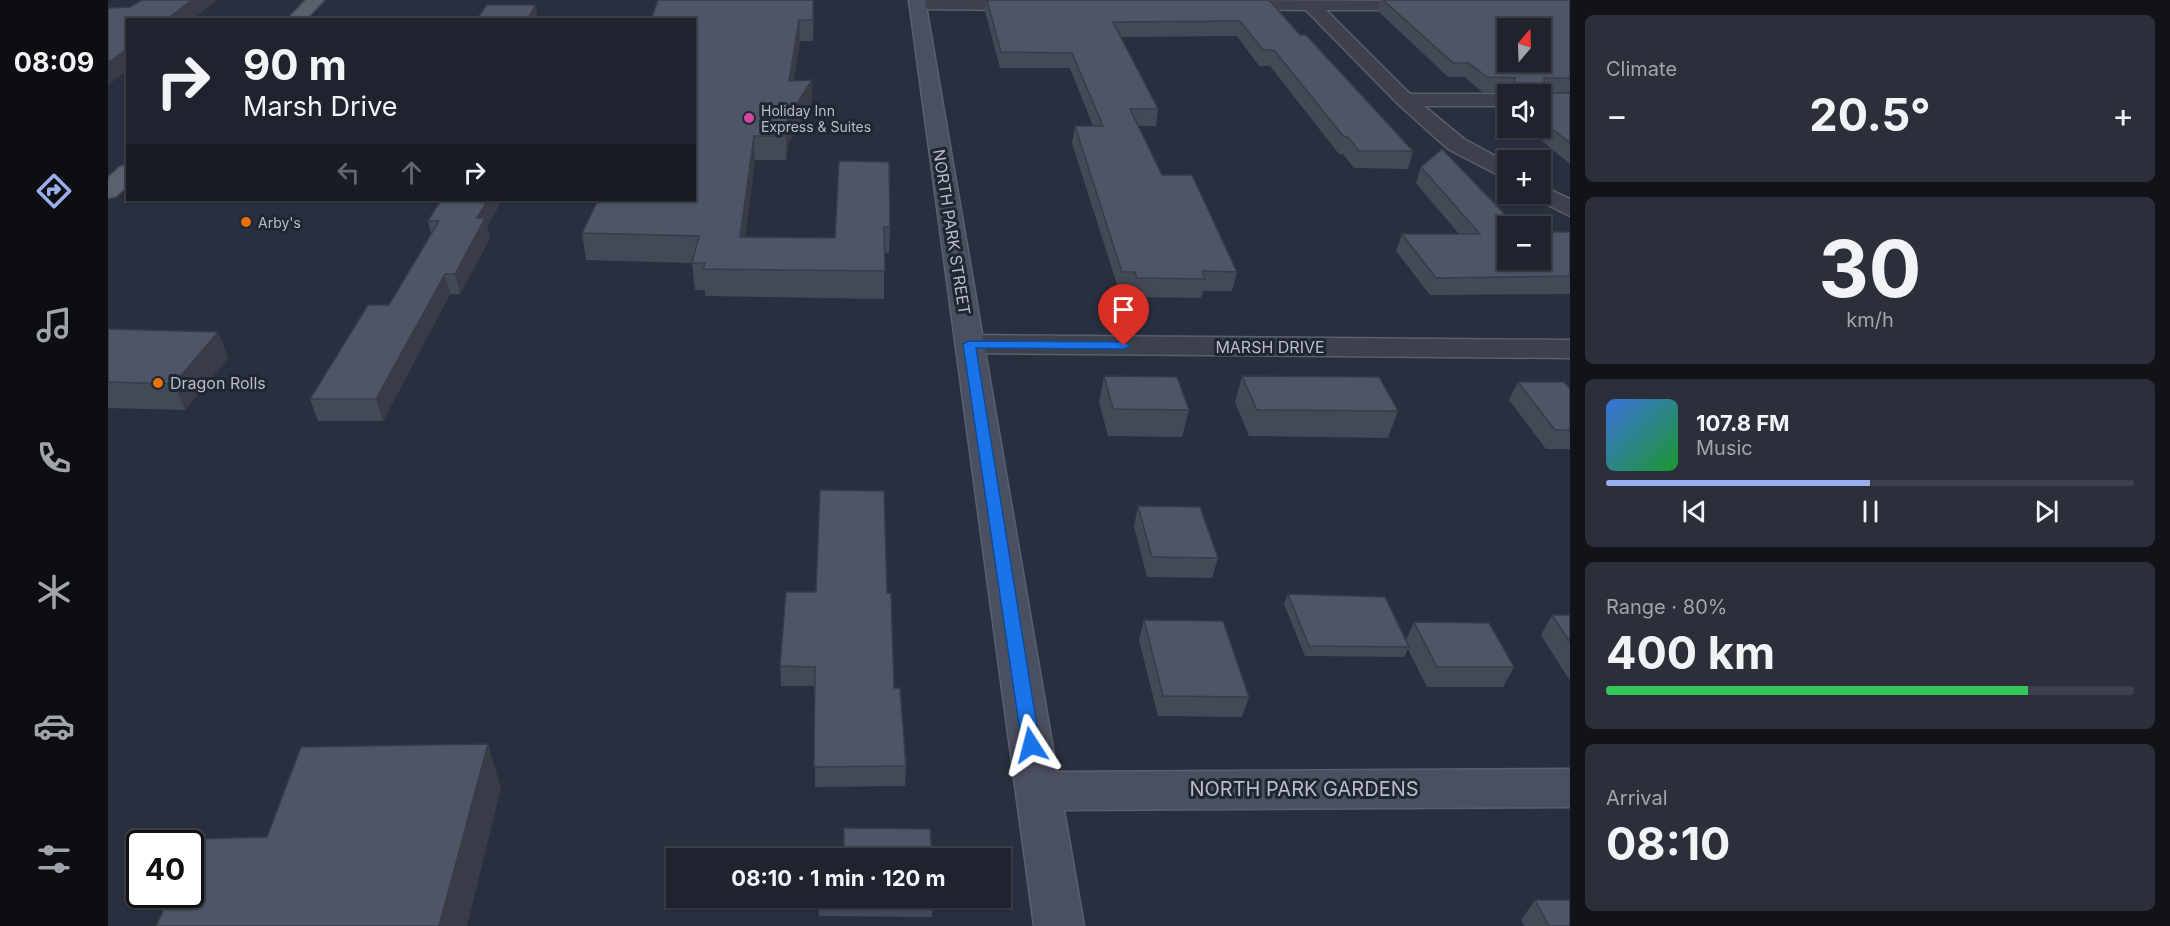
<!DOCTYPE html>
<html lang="en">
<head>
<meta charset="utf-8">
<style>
  :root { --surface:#1f232e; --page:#2c2f3a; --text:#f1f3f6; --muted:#a1a4aa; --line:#3c404a; --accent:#9aaeed }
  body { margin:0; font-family:Inter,sans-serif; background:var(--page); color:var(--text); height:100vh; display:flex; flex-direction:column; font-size:22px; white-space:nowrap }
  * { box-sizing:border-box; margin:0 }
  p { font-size:20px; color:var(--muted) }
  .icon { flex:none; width:33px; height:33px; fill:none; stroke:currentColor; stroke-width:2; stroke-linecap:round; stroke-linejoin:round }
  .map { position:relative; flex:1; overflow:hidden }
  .drawer { display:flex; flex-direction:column; gap:15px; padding:15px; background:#111319; width:600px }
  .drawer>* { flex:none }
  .guide { position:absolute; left:18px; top:18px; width:570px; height:183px; border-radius:0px; box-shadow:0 2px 4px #0004,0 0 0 2px var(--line); background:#1f232e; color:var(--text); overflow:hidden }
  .needle { width:39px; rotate:19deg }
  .tools { position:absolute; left:1389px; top:18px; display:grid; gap:12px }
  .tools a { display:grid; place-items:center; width:54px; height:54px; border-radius:0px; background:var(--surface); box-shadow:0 2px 4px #0004,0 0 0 2px var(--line); font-size:30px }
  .speed { position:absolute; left:18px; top:830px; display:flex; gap:12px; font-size:30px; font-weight:700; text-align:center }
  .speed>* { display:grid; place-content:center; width:78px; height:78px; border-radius:50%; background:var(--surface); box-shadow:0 2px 4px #0004,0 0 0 2px var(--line); line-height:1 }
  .speed .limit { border:3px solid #111; border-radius:9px; background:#fff; color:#111 }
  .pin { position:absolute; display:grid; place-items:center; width:51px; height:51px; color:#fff; margin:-62px -26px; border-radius:50% 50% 50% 0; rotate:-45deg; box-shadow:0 0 6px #0007 }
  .pin .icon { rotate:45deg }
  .me { position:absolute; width:66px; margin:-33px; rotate:351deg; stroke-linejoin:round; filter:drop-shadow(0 0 4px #0008) }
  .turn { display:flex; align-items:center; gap:21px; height:126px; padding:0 18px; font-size:27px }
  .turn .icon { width:78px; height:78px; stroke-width:2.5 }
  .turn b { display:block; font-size:42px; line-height:51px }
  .lanes { display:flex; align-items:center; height:57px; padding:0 18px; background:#0003; justify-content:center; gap:30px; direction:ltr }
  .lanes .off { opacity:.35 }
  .big { font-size:45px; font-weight:700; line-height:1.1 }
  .drawer .widget { flex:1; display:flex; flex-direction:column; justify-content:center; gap:9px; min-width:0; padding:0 21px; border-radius:9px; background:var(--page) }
  .drawer .dial { align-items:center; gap:0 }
  .dial b { font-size:78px; line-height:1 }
  .song { display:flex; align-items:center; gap:18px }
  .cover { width:72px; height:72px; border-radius:9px; background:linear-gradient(135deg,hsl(220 70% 55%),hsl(130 70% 35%)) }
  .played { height:6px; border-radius:3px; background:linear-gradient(90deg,var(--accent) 50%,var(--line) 50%) }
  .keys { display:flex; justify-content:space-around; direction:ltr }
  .heat { display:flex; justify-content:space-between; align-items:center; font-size:33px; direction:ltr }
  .charge { height:9px; border-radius:4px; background:linear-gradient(90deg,#34c759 80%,var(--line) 0) }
  .trip { position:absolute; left:558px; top:848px; width:345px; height:60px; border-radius:0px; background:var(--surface); box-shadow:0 2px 4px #0004,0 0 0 2px var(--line); font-weight:700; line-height:60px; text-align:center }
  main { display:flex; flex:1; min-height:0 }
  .menu { display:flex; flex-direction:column; width:108px; justify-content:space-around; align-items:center; background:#0c0e12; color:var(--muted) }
  .menu .icon { width:42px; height:42px }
  .menu .current { color:var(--accent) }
  .menu b { font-size:27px; color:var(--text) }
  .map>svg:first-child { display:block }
</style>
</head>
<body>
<main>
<nav class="menu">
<b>08:09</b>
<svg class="icon current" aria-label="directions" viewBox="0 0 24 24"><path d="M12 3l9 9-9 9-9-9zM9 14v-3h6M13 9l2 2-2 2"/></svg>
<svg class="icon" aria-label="music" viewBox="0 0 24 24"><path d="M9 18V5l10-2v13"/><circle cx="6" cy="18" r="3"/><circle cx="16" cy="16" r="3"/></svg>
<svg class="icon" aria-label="phone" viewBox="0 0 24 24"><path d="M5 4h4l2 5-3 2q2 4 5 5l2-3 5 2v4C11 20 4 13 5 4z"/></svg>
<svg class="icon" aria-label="climate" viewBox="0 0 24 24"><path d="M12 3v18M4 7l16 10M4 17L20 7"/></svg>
<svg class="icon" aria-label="car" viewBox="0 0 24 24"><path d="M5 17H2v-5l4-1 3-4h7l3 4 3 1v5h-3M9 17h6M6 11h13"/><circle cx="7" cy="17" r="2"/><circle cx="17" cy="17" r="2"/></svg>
<svg class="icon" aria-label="filters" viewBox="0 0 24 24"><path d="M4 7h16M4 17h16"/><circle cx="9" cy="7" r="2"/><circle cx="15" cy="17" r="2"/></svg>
</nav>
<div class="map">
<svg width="1462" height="926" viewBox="0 0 1462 926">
  <rect width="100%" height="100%" fill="#292f3e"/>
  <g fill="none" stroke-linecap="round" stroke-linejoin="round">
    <defs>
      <g id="street">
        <path d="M805,0H922L930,5L922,10L809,9L801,4Z"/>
        <path d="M1120,0L1321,1L1323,5L1321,9L1315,10H1218L1302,94H1402H1400V106H1316L1356,139L1400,163V180L1340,149L1290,104L1198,10L1114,9L1112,5Z"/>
        <path d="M1432,185L1462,199V216L1424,197L1421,194H1432Z"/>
        <path d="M861,335L1462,340V358L861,353L851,350L847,344L851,338Z"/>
      </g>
      <path id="secondary" d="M801,0H817L949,772L1462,769V807L956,810L976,926H926Z"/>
      <g id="primary">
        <path d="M198,0H216L197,20H179Z"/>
        <path d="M20,165V185L8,196L0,198V178L12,167Z"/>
      </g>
    </defs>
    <use href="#street" stroke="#5a5f6c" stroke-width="3"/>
    <use href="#secondary" stroke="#5a5f6c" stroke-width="3"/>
    <use href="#primary" stroke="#464a57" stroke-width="3"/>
    <use href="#street" fill="#3d414e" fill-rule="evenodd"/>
    <use href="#secondary" fill="#4b5061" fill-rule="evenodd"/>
    <use href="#primary" fill="#5b606e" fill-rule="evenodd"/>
  </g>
  <g fill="#444958">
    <path d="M550,0H706L705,41H692L685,81L704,80V103L681,142L678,160H647L637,237L727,238L731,161L782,227L781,253H776V299L597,296V290H587L584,263L478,260L474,233L586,200V20Z"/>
    <path d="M878,0H1161L1192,35L1305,151L1300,169L1246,168L1235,154H1231L1162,66H1151L1129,36L1012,37L1050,109L1048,126H1030L1054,175L1129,272L1124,291H1095L1093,298L1025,297L1023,291H1011L964,143L967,126H985L962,68H892L877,11Z"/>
    <path d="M1273,0H1462V92H1436L1462,93V164L1418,128H1432V94H1400V113L1394,108L1399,94L1402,93V92H1374L1357,77H1340L1270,11Z"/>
    <path d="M1313,167L1400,260L1462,232V294L1322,295L1288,251L1294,234H1351L1308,183Z"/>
    <path d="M333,200H394L379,227L382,238L352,294H342L275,421H210L202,399L281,305L323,234L320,221Z"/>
    <path d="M0,329L110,332L120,358L77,410L0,408Z"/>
    <path d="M996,376L1081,410L1074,437L1000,436L991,402Z"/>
    <path d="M1134,376L1290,411L1280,438L1141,436L1127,402Z"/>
    <path d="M1410,382L1462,389V449H1438L1401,400Z"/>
    <path d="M1030,506L1110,558L1104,578L1039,577L1026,526Z"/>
    <path d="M779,593L786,688L798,766L797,786L707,787V686H673L672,666Z"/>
    <path d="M1180,594L1298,640L1306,622L1406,667L1395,687H1319L1300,649L1296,657L1197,656L1176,604Z"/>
    <path d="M1444,615H1462V681L1433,635Z"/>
    <path d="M1036,620L1141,697L1134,717L1050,716L1031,640Z"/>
    <path d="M711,897H826L824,917L711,916Z"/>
    <path d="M1427,900L1462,926H1417L1413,920Z"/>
  </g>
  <g fill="#373c47">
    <path d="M84,0H109L84,20H58Z"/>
    <path d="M705,0H706L705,41Z"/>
    <path d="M428,5L430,20H419Z"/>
    <path d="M691,20L692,41L682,104L681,81Z"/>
    <path d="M20,48V70L0,85V63Z"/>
    <path d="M704,80V103L681,142L678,160V136L680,118Z"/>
    <path d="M646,136L647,160L634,264L632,237Z"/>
    <path d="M380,200H394L379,227L382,238L352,294L347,274L369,218Z"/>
    <path d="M337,274L342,294L275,421L268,399Z"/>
    <path d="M110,332L120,358L77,410L66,384Z"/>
    <path d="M380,744L393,788L359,926H331Z"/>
  </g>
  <g fill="#4f5566" stroke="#373c47" stroke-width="1.5" fill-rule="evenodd">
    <path d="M34,0H84L58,20H20V48L0,63V8L22,7Z"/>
    <path d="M550,0H705V20H691L681,81L704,80L680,118L678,136H646L632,237L727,238L731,161L781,162L782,227H776L777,271L595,269L597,263H584L591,236L474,233L490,200H586V20H543Z"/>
    <path d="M879,0H1161L1192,35H1198L1305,151H1251L1240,137H1236L1166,50H1155L1132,21L1005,22L1050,109H1022L1054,175H1084L1129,272L1094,271L1097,279L1029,278L1027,272H1014L967,126H995L964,53L893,52Z"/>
    <path d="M1275,0H1462V78H1436V93H1462V143L1432,120V94H1399L1407,93V78L1379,77L1361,63H1345ZM1400,28H1432V62H1400Z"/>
    <path d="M379,5H428L419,20H368Z"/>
    <path d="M1334,149L1408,226H1400V260H1432V232H1462V276L1328,278L1294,234H1372L1313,167Z"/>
    <path d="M333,200H380L369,218H377L347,274H337L268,399H202L260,305H281L331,221H320Z"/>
    <path d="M0,329L110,332L66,384L0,382Z"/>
    <path d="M996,376L1069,377L1081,410L1005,409Z"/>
    <path d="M1134,376L1271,377L1290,411L1149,410Z"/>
    <path d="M1410,382H1456L1462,389V430H1447Z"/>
    <path d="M712,490L776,491L779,593H783L786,688H792L798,766L706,767L707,667L672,666L678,592H708Z"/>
    <path d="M1030,506L1092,507L1110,558L1044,557Z"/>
    <path d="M1180,594L1277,597L1301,647L1201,646Z"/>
    <path d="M1444,615H1462V642Z"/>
    <path d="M1036,620L1115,621L1141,697L1055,696Z"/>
    <path d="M1306,622L1381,623L1406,667H1329Z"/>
    <path d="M380,744L331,926H48L63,894H82V854L90,839L159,837L193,747Z"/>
    <path d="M736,828L822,829L824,858H736Z"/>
    <path d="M1427,900H1462V926H1441Z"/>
  </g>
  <path fill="#1a73e8" stroke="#114b97" stroke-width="1.5" d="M861,341L1016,342L1022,346L1016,349L868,348L932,745L929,750L923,752L917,750L914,745L855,344Z"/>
  <circle fill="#d1479c" stroke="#212633" stroke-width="2" cx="641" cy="118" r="6"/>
  <g fill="#e8710a" stroke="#212633" stroke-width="2">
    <circle cx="138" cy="222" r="6"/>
    <circle cx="50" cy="383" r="6"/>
  </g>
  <g text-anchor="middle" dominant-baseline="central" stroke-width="6" stroke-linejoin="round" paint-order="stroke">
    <g font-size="14" fill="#b9bdc9" stroke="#212633" text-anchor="start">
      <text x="653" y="110">Holiday Inn<tspan x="653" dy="16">Express &amp; Suites</tspan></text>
      <text x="150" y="222">Arby's</text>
    </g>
    <g font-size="16" fill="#b9bdc9" stroke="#212633">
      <text transform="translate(844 232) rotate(81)">NORTH PARK STREET</text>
      <text x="1162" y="347">MARSH DRIVE</text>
    </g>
    <g font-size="16" fill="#b9bdc9" stroke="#212633" text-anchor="start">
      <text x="62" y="383">Dragon Rolls</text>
    </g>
    <g font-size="20" fill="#b9bdc9" stroke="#212633">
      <text x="1196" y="789">NORTH PARK GARDENS</text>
    </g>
  </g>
</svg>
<div class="tools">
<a><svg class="needle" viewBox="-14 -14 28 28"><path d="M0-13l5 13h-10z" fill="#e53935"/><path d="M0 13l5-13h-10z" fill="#a1a4aa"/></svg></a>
<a><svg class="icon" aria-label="sound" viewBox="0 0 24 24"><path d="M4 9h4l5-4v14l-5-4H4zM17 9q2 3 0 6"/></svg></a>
<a>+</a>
<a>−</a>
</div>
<div class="speed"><div class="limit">40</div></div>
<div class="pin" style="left:1016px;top:346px;background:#d93025"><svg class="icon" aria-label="arrive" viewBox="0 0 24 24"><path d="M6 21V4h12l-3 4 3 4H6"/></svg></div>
<svg class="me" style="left:923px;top:745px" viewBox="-20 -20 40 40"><path d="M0-17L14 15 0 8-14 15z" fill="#1a73e8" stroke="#fff" stroke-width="4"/></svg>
<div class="trip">08:10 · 1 min · 120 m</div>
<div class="guide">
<div class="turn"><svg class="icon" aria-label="right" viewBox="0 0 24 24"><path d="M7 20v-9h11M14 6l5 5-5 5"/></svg><div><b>90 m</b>Marsh Drive</div></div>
<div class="lanes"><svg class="icon off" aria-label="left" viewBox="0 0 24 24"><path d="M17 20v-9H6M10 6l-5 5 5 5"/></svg><svg class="icon off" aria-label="ahead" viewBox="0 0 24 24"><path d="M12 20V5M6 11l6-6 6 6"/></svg><svg class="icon" aria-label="right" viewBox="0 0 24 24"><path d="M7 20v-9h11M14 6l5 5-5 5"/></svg></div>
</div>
</div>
<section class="drawer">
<div class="widget"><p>Climate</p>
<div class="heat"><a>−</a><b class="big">20.5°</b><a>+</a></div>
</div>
<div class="widget dial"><b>30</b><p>km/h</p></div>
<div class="widget">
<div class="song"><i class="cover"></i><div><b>107.8 FM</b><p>Music</p></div></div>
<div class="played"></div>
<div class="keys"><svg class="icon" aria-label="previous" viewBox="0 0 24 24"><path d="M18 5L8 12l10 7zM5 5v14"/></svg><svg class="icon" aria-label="pause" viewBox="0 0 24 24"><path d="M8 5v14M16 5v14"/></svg><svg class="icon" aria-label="next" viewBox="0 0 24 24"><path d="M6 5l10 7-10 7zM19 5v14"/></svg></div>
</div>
<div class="widget"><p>Range · 80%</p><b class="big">400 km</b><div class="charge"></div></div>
<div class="widget"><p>Arrival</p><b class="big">08:10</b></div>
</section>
</main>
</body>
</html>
